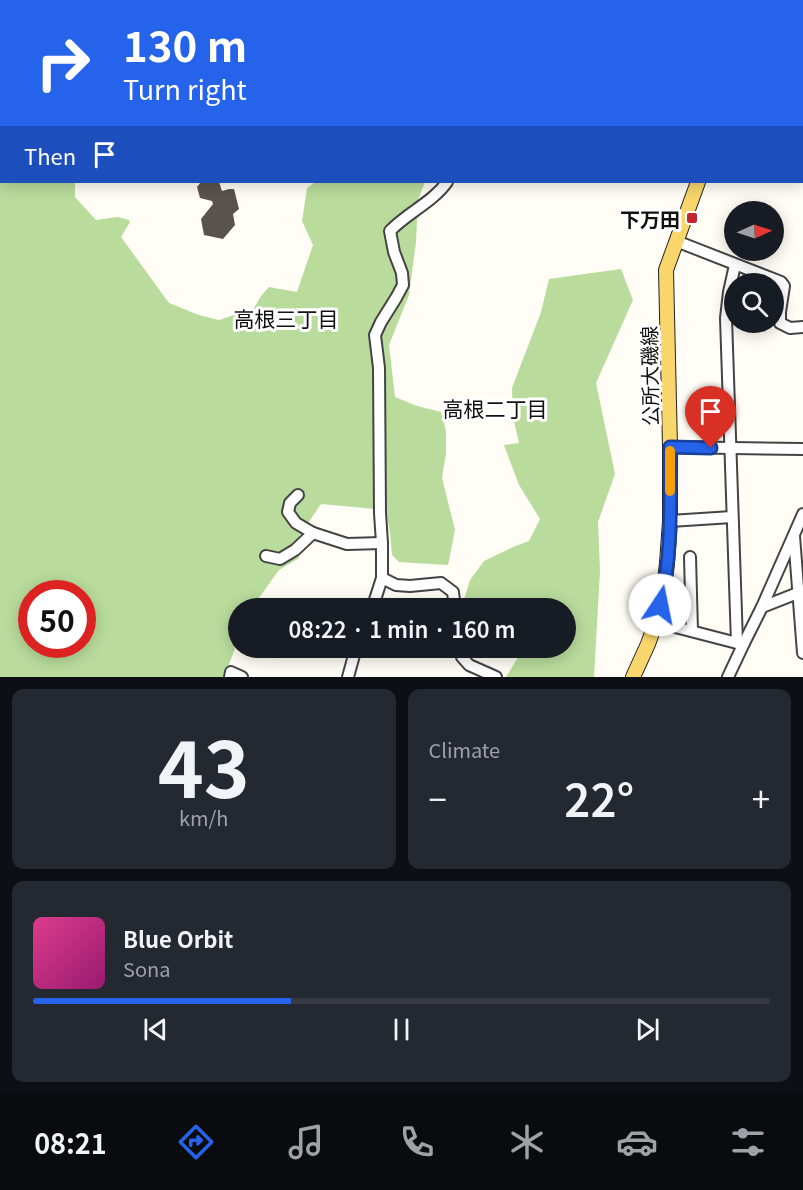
<!DOCTYPE html>
<html lang="en">
<head>
<meta charset="utf-8">
<style>
  :root { --surface:#171b24; --page:#242831; --text:#f1f3f6; --muted:#9ea1a6; --line:#363941; --accent:#2563eb }
  body { margin:0; font-family:Georgia,"Noto Sans JP",serif; background:var(--page); color:var(--text); height:100vh; display:flex; flex-direction:column; font-size:22px; white-space:nowrap }
  * { box-sizing:border-box; margin:0 }
  p { font-size:20px; color:var(--muted) }
  .icon { flex:none; width:33px; height:33px; fill:none; stroke:currentColor; stroke-width:2; stroke-linecap:round; stroke-linejoin:round }
  .map { position:relative; height:677px; overflow:hidden }
  .sheet { display:flex; flex-direction:column; gap:12px; padding:12px; background:#0d0f14; flex:1 }
  .sheet>* { flex:none }
  .top-card { position:absolute; left:0px; top:0px; width:804px; height:183px; box-shadow:0 3px 15px #0003; background:#2563eb; color:#fff; overflow:hidden }
  .needle { width:39px; rotate:87deg }
  .buttons { position:absolute; left:724px; top:201px; display:grid; gap:12px }
  .buttons a { display:grid; place-items:center; width:60px; height:60px; border-radius:50%; background:var(--surface); box-shadow:0 3px 15px #0003; font-size:30px }
  .speed { position:absolute; left:18px; top:580px; display:flex; gap:12px; font-size:30px; font-weight:700; text-align:center }
  .speed>* { display:grid; place-content:center; width:78px; height:78px; border-radius:50%; background:var(--surface); box-shadow:0 3px 15px #0003; line-height:1 }
  .speed .limit { border:9px solid #d22; background:#fff; color:#111 }
  .pin { position:absolute; display:grid; place-items:center; width:51px; height:51px; color:#fff; margin:-62px -26px; border-radius:50% 50% 50% 0; rotate:-45deg; box-shadow:0 0 6px #0007 }
  .pin .icon { rotate:45deg }
  .me { position:absolute; width:66px; margin:-33px; rotate:11deg; stroke-linejoin:round; filter:drop-shadow(0 0 4px #0008) }
  .turn { display:flex; align-items:center; gap:21px; height:126px; padding:0 24px; font-size:27px }
  .turn .icon { width:78px; height:78px; stroke-width:2.5 }
  .turn b { display:block; font-size:42px; line-height:51px }
  .then { display:flex; align-items:center; height:57px; padding:0 24px; background:#0003; gap:12px; font-size:22px }
  .big { font-size:45px; font-weight:600; line-height:1.1 }
  .sheet .widget { flex:1; display:flex; flex-direction:column; justify-content:center; gap:9px; min-width:0; padding:0 21px; border-radius:12px; background:var(--page) }
  .sheet .dial { align-items:center; gap:0 }
  .dial b { font-size:78px; line-height:1 }
  .song { display:flex; align-items:center; gap:18px }
  .cover { width:72px; height:72px; border-radius:9px; background:linear-gradient(135deg,hsl(330 70% 55%),hsl(320 70% 35%)) }
  .played { height:6px; border-radius:3px; background:linear-gradient(90deg,var(--accent) 35%,var(--line) 35%) }
  .keys { display:flex; justify-content:space-around; direction:ltr }
  .heat { display:flex; justify-content:space-between; align-items:center; font-size:33px; direction:ltr }
  .sheet .tiles { flex:1; display:grid; gap:12px; grid-template-columns:1fr 1fr }
  .widget:last-child { grid-column:span 2 }
  .trip { position:absolute; left:228px; top:598px; width:348px; height:60px; border-radius:30px; background:var(--surface); box-shadow:0 3px 15px #0003; font-weight:600; line-height:60px; text-align:center }
  .dock { display:flex; height:96px; justify-content:space-around; align-items:center; background:#090b0e; color:var(--muted) }
  .dock .icon { width:42px; height:42px }
  .dock .selected { color:var(--accent) }
  .dock b { font-size:27px; color:var(--text) }
  .map>svg:first-child { display:block }
</style>
</head>
<body>
<div class="map">
<svg width="803" height="677" viewBox="0 0 803 677">
  <rect width="100%" height="100%" fill="#fffdf5"/>
  <g fill="#b9dc9c" fill-rule="evenodd">
    <path d="M0,0H43L42,2H2V182H75V197L96,220L118,217L129,220L130,222L121,237L169,303L199,315L219,320L254,308L261,296L269,287L297,292L313,245L302,221L307,188L315,182H425L418,200L416,242L409,295L389,345L395,397L417,406L441,412L446,431V453L442,478L455,530L448,565L399,562L392,555L390,533L386,510L321,504L296,541L299,558L279,570L256,602L253,609H238V641L224,677H0ZM32,594H82V645H32Z"/>
    <path d="M621,269L633,300L596,383L615,474L598,522L600,571L594,677H506L520,654L522,648H566V609H467L462,606L470,580L484,561L513,547L529,541L540,519L519,485L504,445L519,443L513,417L512,388L541,312L549,279Z"/>
  </g>
  <g fill="none" stroke-linecap="round" stroke-linejoin="round">
    <path stroke="#3f96cf" stroke-width="2" d="M560,0L561,2"/>
  </g>
  <path fill="#5a524d" d="M201,182H219L222,191L229,189H234L239,209L233,214L235,225L223,239L204,235L201,219L213,204L212,201L200,198L197,187Z"/>
  <g fill="none" stroke-linecap="round" stroke-linejoin="round">
    <defs>
      <g id="minor">
        <path d="M72,0L73,2"/>
        <path d="M517,0L518,2"/>
        <path d="M641,0L642,2"/>
        <path d="M700,0V2"/>
        <path d="M438,2V0"/>
        <path d="M534,2V0"/>
        <path d="M733,2V0"/>
        <path d="M0,46L2,48"/>
        <path d="M802,158H803"/>
        <path d="M447,182C433,202 407,213 390,231L394,252L402,273L403,285L396,298L381,322L375,335L379,368L380,513L382,543V578L396,585L410,586L441,583L453,592L455,609"/>
        <path d="M676,241L781,282L784,286L780,312V323L790,328L803,327"/>
        <path d="M735,265L729,292L726,318L737,643H744"/>
        <path d="M670,447L803,449"/>
        <path d="M298,495L290,503L288,512L296,523L313,533"/>
        <path d="M670,521L732,517"/>
        <path d="M794,536L803,653"/>
        <path d="M266,556L280,559L295,550L313,533L347,544L382,543"/>
        <path d="M690,557L692,631"/>
        <path d="M762,607L803,591"/>
        <path d="M372,609L382,578"/>
        <path d="M656,622L737,643"/>
        <path d="M459,648L462,657L469,665L496,677"/>
        <path d="M230,677L231,672L242,677"/>
        <path d="M348,677L356,648"/>
        <path d="M728,677L744,643L762,607L803,514"/>
      </g>
      <g id="major">
        <path d="M802,66H803"/>
        <path d="M633,677L648,644L656,622L664,589L667,563L670,521V447L666,270L698,182"/>
      </g>
    </defs>
    <use href="#minor" stroke="#444" stroke-width="14"/>
    <use href="#major" stroke="#222" stroke-width="16"/>
    <use href="#minor" stroke="#fff" stroke-width="10"/>
    <use href="#major" stroke="#f9d66b" stroke-width="14"/>
  </g>
  <g fill="none" stroke-linecap="round" stroke-linejoin="round">
    <defs>
      <path id="route" d="M660,605C673,554 670,500 670,447L711,448"/>
    </defs>
    <use href="#route" stroke="#184099" stroke-width="15"/>
    <use href="#route" stroke="#2563eb" stroke-width="10"/>
    <path stroke="#f59e0b" stroke-width="10" d="M670,451V491"/>
  </g>
  <rect fill="#c4262e" stroke="#fff" stroke-width="2" x="686" y="212" width="12" height="12" rx="3"/>
  <g text-anchor="middle" dominant-baseline="central" stroke-width="6" stroke-linejoin="round" paint-order="stroke">
    <g font-size="20" font-weight="bold" fill="#111" stroke="#fff" text-anchor="end">
      <text x="680" y="218">下万田</text>
    </g>
    <g font-size="20" fill="#111" stroke="#fff">
      <text transform="translate(649 376) rotate(-91)">公所大磯線</text>
    </g>
    <g font-size="21" fill="#111" stroke="#fff">
      <text x="286" y="318">高根三丁目</text>
      <text x="495" y="408">高根二丁目</text>
    </g>
  </g>
</svg>
<div class="buttons">
<a><svg class="needle" viewBox="-14 -14 28 28"><path d="M0-13l5 13h-10z" fill="#e53935"/><path d="M0 13l5-13h-10z" fill="#9ea1a6"/></svg></a>
<a><svg class="icon" aria-label="search" viewBox="0 0 24 24"><circle cx="10" cy="10" r="6"/><path d="M15 15l6 6"/></svg></a>
</div>
<div class="speed"><div class="limit">50</div></div>
<div class="pin" style="left:711px;top:448px;background:#d93025"><svg class="icon" aria-label="arrive" viewBox="0 0 24 24"><path d="M6 21V4h12l-3 4 3 4H6"/></svg></div>
<svg class="me" style="left:660px;top:605px" viewBox="-20 -20 40 40"><circle r="19" fill="#fff"/><path d="M0-13L10 11 0 6-10 11z" fill="#2563eb"/></svg>
<div class="trip">08:22 · 1 min · 160 m</div>
<div class="top-card">
<div class="turn"><svg class="icon" aria-label="right" viewBox="0 0 24 24"><path d="M7 20v-9h11M14 6l5 5-5 5"/></svg><div><b>130 m</b>Turn right</div></div>
<div class="then">Then<svg class="icon" aria-label="arrive" viewBox="0 0 24 24"><path d="M6 21V4h12l-3 4 3 4H6"/></svg></div>
</div>
</div>
<section class="sheet">
<div class="tiles">
<div class="widget dial"><b>43</b><p>km/h</p></div>
<div class="widget"><p>Climate</p>
<div class="heat"><a>−</a><b class="big">22°</b><a>+</a></div>
</div>
<div class="widget">
<div class="song"><i class="cover"></i><div><b>Blue Orbit</b><p>Sona</p></div></div>
<div class="played"></div>
<div class="keys"><svg class="icon" aria-label="previous" viewBox="0 0 24 24"><path d="M18 5L8 12l10 7zM5 5v14"/></svg><svg class="icon" aria-label="pause" viewBox="0 0 24 24"><path d="M8 5v14M16 5v14"/></svg><svg class="icon" aria-label="next" viewBox="0 0 24 24"><path d="M6 5l10 7-10 7zM19 5v14"/></svg></div>
</div>
</div>
</section>
<nav class="dock">
<b>08:21</b>
<svg class="icon selected" aria-label="directions" viewBox="0 0 24 24"><path d="M12 3l9 9-9 9-9-9zM9 14v-3h6M13 9l2 2-2 2"/></svg>
<svg class="icon" aria-label="music" viewBox="0 0 24 24"><path d="M9 18V5l10-2v13"/><circle cx="6" cy="18" r="3"/><circle cx="16" cy="16" r="3"/></svg>
<svg class="icon" aria-label="phone" viewBox="0 0 24 24"><path d="M5 4h4l2 5-3 2q2 4 5 5l2-3 5 2v4C11 20 4 13 5 4z"/></svg>
<svg class="icon" aria-label="climate" viewBox="0 0 24 24"><path d="M12 3v18M4 7l16 10M4 17L20 7"/></svg>
<svg class="icon" aria-label="car" viewBox="0 0 24 24"><path d="M5 17H2v-5l4-1 3-4h7l3 4 3 1v5h-3M9 17h6M6 11h13"/><circle cx="7" cy="17" r="2"/><circle cx="17" cy="17" r="2"/></svg>
<svg class="icon" aria-label="filters" viewBox="0 0 24 24"><path d="M4 7h16M4 17h16"/><circle cx="9" cy="7" r="2"/><circle cx="15" cy="17" r="2"/></svg>
</nav>
</body>
</html>
